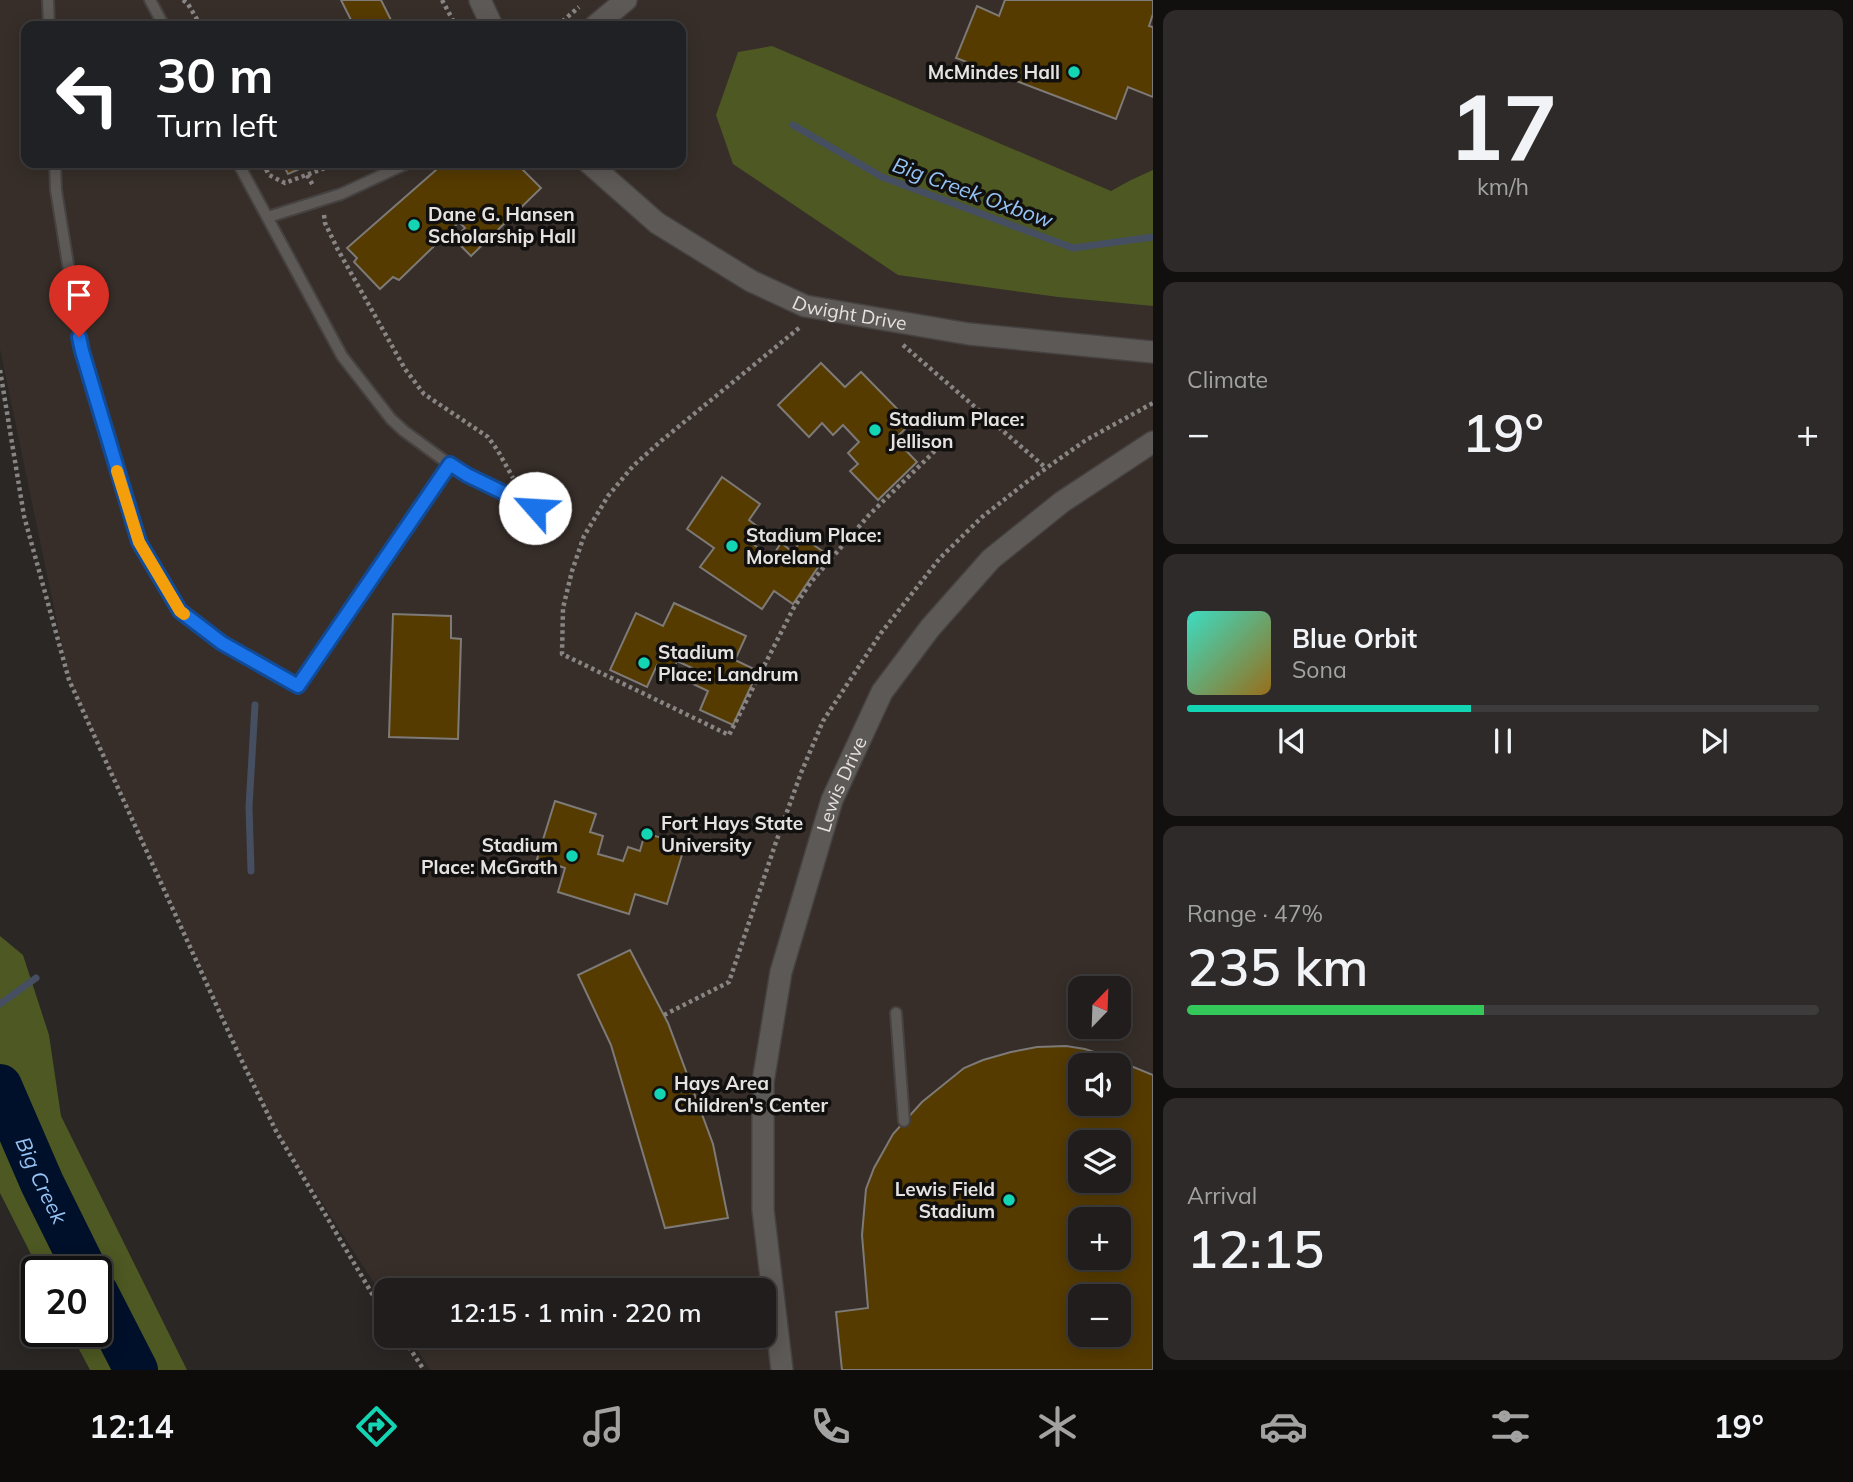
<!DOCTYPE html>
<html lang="en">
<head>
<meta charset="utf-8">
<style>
  :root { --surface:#201d1c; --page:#2d2a29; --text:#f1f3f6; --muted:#a2a2a3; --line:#3d3b3b; --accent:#14d5b3 }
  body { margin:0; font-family:Mulish,sans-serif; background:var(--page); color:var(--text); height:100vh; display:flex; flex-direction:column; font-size:26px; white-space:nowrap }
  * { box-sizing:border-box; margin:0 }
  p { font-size:23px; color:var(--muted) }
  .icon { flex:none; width:38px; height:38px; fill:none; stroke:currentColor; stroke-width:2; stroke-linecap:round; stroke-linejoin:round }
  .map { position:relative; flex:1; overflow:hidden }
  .sheet { display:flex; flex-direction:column; gap:10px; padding:10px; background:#12100f; width:700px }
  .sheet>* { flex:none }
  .top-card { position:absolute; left:21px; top:21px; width:665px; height:147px; border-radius:14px; box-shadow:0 4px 18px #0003,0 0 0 2px var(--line); background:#202124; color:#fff; overflow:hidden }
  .needle { width:46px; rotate:23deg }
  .fabs { position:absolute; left:1068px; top:976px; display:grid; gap:14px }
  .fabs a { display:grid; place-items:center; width:63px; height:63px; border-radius:14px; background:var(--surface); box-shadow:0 4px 18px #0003,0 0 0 2px var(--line); font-size:35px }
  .speed { position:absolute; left:21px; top:1256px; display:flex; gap:14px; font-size:35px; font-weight:700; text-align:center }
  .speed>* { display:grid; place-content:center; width:91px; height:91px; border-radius:50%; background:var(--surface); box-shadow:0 4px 18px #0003,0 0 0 2px var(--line); line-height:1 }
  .speed .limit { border:4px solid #111; border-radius:10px; background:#fff; color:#111 }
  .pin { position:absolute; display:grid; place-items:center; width:60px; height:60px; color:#fff; margin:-72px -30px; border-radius:50% 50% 50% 0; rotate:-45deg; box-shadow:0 0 7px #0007 }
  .pin .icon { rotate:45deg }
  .me { position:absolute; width:77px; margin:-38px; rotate:296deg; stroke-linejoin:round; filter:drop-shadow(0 0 5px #0008) }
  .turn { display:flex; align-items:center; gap:24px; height:147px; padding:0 21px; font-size:32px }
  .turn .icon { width:91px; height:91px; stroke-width:2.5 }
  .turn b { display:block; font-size:49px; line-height:60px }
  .big { font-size:52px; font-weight:600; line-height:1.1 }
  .sheet .tile { flex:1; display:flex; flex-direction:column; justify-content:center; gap:10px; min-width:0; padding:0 24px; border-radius:14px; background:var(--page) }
  .sheet .dial { align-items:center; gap:0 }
  .dial b { font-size:91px; line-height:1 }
  .song { display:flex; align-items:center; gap:21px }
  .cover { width:84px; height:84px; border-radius:10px; background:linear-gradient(135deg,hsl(170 70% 55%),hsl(40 70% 35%)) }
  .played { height:7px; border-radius:4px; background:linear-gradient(90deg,var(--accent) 45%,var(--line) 45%) }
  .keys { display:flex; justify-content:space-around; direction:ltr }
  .heat { display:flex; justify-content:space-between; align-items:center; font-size:38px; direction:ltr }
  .charge { height:10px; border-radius:5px; background:linear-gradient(90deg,#34c759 47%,var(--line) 0) }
  .trip { position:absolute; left:374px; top:1278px; width:402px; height:70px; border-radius:14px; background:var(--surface); box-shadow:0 4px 18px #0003,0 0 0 2px var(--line); font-weight:600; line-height:70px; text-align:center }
  .dock { display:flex; height:112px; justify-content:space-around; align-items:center; background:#0d0c0b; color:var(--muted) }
  .dock .icon { width:49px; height:49px }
  .dock .current { color:var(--accent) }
  .dock b { font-size:32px; color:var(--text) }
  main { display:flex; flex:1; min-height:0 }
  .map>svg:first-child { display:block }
</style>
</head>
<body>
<main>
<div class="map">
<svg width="1153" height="1370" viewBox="0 0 1153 1370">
  <rect width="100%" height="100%" fill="#2a2725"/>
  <path fill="#372e29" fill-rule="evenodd" d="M0,0H1153V1370H430L408,1335H765V1290H387V1303L276,1131L69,680L0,349ZM26,26H681V163H26ZM1080,989H1118V1027H1080ZM1080,1066H1118V1104H1080ZM1080,1143H1118V1181H1080ZM1080,1220H1118V1258H1080ZM1080,1297H1118V1335H1080Z"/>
  <g fill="#4d5822">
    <path d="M772,46L1111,191L1131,180L1153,170V306L1058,297L898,275L733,164L716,115L738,52Z"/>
    <path d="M0,936L23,955L49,1035L61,1116L187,1370H90L70,1332H96V1272H40L0,1193Z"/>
  </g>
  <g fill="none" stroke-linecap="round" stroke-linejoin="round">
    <g stroke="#454f61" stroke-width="7">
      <path d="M793,125L882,177L1073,248L1153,237"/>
      <path d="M251,871L249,807L255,705"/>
      <path d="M0,1004L36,978"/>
    </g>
    <g stroke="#00102a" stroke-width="44">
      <path id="s1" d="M0,1086L42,1183L86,1272"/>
      <path d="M96,1292L136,1370"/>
    </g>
  </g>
  <g fill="#563b00" stroke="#7d7a77" stroke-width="2" fill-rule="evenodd">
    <path d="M341,0H381L394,26H354Z"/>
    <path d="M1005,0H1153V14L1149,26L1153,27V97L1128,87L1116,119L956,58L977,6L999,16Z"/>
    <path d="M273,163H313L288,174L283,164L276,168Z"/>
    <path d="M444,163H516L541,188L471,256L454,239L465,228L459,222L399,280L393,277L380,289L354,262L357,258L347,248Z"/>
    <path d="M821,363L845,387L861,372L911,423L895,439L917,462L878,500L850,471L858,464L848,453L859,442L843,425L833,435L822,423L809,437L778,405Z"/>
    <path d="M722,477L760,504L749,520L758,527L748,541L772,557L781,543L793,552L803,538L827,554L793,604L774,591L762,609L700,567L714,548L687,529Z"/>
    <path d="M674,603L746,636L735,660L758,671L733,725L700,710L708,691L693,684L699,671L677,661L672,672L657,665L647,687L610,670L636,613L663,626Z"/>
    <path d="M393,614L451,616V638L461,639L458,739L389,737Z"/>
    <path d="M555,801L596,814L590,832L603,836L598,854L623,861L628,847L640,851L645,833L685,845L667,904L635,894L629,914L558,892L565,868L537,859Z"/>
    <path d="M630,950L668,1023L713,1144L728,1218L665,1228L611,1045L578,975Z"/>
    <path d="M1066,1046L1085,1049L1109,1057L1153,1075V1370H842L836,1312L868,1308L862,1235L866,1189L874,1168L893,1134L922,1102L964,1068L983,1060L1011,1052L1037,1047ZM1080,1066H1118V1104H1080ZM1080,1143H1118V1181H1080ZM1080,1220H1118V1258H1080ZM1080,1297H1118V1335H1080Z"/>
  </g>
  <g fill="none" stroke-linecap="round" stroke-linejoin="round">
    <defs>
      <g id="lane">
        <path d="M48,0L49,26"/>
        <path d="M150,0L164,26"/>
        <path d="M55,163L56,190L82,351L139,542L180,611L222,643L298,686L449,464L404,431L391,419L342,356L238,163"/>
        <path d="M268,217L341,194L408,163"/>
        <path d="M449,464L467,475L555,517"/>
        <path d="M896,1013L904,1121"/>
      </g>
      <g id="street">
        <path d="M480,0L492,26"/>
        <path d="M595,26L626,0"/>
        <path id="s2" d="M589,163L657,223L751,281L805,306L969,334L1153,352"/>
        <path id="s3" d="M782,1370L763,1210V1082L781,972L832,800L882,692L930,628L991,559L1062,502L1153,442"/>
      </g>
    </defs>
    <use href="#lane" stroke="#454241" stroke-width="14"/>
    <use href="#street" stroke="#454241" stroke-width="24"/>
    <g stroke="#888584" stroke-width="4.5" stroke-dasharray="3.5 3.5" stroke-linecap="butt">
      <path d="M183,0L188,4L201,26"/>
      <path d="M442,0L456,26"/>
      <path d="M557,26L579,7"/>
      <path d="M263,163L269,175L285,183L338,163"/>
      <path d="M307,175L314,187"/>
      <path d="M324,215L325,223L338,250L405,369L424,394L488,437L498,451L513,478"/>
      <path d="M799,328L661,441L633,466L608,496L584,536L572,571L563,608L562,654L729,735L793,609L811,582L869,515L940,446"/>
      <path d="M903,345L1046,468"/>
      <path d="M0,370L24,516L69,680L239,1055L276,1131L374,1297L387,1315"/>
      <path d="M664,1015L729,982L775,845L801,773L823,721L881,633L940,558L982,517L1028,481L1086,440L1153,403"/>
      <path d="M401,1335L424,1370"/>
    </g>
    <use href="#lane" stroke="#5d5957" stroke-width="10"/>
    <use href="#street" stroke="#5d5957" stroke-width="21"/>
  </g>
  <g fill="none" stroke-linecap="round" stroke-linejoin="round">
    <defs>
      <path id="route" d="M79,337L82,351L139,542L180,611L222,643L298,686L450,464L467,475L535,508"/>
    </defs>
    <use href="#route" stroke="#114b97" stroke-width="18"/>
    <use href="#route" stroke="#1a73e8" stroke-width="12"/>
    <path stroke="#f59e0b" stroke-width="12" d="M117,471L139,542L180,611L184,614"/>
  </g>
  <g fill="#14d5b3" stroke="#11100f" stroke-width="2.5">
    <circle cx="1074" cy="72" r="7"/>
    <circle cx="414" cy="225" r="7"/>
    <circle cx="875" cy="430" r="7"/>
    <circle cx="732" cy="546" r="7"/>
    <circle cx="644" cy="663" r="7"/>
    <circle cx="647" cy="834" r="7"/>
    <circle cx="572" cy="856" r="7"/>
    <circle cx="660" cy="1094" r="7"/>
    <circle cx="1009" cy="1200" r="7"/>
  </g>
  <g text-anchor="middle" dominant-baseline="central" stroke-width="7" stroke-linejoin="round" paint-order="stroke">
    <g font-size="19" font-weight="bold" fill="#e5e2e1" stroke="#11100f" text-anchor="start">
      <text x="1060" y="72" text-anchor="end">McMindes Hall</text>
      <text x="428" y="214">Dane G. Hansen<tspan x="428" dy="22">Scholarship Hall</tspan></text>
      <text x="889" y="419">Stadium Place:<tspan x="889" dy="22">Jellison</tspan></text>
      <text x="746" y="535">Stadium Place:<tspan x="746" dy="22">Moreland</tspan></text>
      <text x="658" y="652">Stadium<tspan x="658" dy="22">Place: Landrum</tspan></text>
      <text x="661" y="823">Fort Hays State<tspan x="661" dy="22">University</tspan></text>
      <text x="558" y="845" text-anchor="end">Stadium<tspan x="558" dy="22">Place: McGrath</tspan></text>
      <text x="674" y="1083">Hays Area<tspan x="674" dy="22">Children's Center</tspan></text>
      <text x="995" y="1189" text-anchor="end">Lewis Field<tspan x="995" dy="22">Stadium</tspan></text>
    </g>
    <g font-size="19" fill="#e5e2e1" stroke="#11100f">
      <text stroke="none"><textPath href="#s2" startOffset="306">Dwight Drive</textPath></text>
      <text stroke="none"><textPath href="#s3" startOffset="598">Lewis Drive</textPath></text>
    </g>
    <g font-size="21" font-style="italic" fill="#96c4f6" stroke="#11100f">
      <text transform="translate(973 192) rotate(20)">Big Creek Oxbow</text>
      <text stroke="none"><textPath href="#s1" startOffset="103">Big Creek</textPath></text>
    </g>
  </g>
</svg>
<div class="fabs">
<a><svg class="needle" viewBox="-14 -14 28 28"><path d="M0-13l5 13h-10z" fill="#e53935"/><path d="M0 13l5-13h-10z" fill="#a2a2a3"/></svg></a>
<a><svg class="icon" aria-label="sound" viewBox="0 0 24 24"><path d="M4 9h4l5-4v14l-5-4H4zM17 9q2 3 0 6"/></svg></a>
<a><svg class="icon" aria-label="layers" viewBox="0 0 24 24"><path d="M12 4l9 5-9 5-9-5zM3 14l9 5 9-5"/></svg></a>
<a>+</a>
<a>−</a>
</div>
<div class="speed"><div class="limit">20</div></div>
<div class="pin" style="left:79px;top:337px;background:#d93025"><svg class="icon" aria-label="arrive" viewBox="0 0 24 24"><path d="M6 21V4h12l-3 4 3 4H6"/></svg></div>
<svg class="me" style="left:535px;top:508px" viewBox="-20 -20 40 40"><circle r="19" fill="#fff"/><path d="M0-13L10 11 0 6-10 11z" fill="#1a73e8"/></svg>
<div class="trip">12:15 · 1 min · 220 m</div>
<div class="top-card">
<div class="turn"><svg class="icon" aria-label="left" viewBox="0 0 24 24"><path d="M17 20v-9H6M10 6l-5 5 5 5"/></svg><div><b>30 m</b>Turn left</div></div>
</div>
</div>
<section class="sheet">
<div class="tile dial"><b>17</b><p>km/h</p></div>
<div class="tile"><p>Climate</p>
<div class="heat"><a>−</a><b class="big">19°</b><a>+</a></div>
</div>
<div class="tile">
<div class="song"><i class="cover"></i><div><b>Blue Orbit</b><p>Sona</p></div></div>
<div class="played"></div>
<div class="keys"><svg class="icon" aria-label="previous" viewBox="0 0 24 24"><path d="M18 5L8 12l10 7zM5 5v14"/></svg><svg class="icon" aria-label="pause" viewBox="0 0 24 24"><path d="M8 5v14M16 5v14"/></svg><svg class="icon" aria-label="next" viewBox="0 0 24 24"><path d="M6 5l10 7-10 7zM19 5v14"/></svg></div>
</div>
<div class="tile"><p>Range · 47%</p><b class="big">235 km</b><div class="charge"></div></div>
<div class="tile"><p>Arrival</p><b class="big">12:15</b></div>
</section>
</main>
<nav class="dock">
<b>12:14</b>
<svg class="icon current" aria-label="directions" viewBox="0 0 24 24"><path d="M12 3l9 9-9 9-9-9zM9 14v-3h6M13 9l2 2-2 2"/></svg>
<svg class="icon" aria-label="music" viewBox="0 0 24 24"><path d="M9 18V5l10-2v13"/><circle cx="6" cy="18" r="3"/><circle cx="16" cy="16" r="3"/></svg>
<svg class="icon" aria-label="phone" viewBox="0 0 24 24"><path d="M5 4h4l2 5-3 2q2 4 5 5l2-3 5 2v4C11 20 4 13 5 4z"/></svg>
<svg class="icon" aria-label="climate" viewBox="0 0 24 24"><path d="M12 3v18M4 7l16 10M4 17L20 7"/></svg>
<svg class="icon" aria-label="car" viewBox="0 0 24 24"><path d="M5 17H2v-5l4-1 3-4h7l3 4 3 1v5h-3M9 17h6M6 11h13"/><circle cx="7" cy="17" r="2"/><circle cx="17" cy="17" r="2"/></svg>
<svg class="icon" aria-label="filters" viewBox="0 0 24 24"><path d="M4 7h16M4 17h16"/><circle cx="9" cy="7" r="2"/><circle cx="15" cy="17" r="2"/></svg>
<b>19°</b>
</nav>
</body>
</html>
